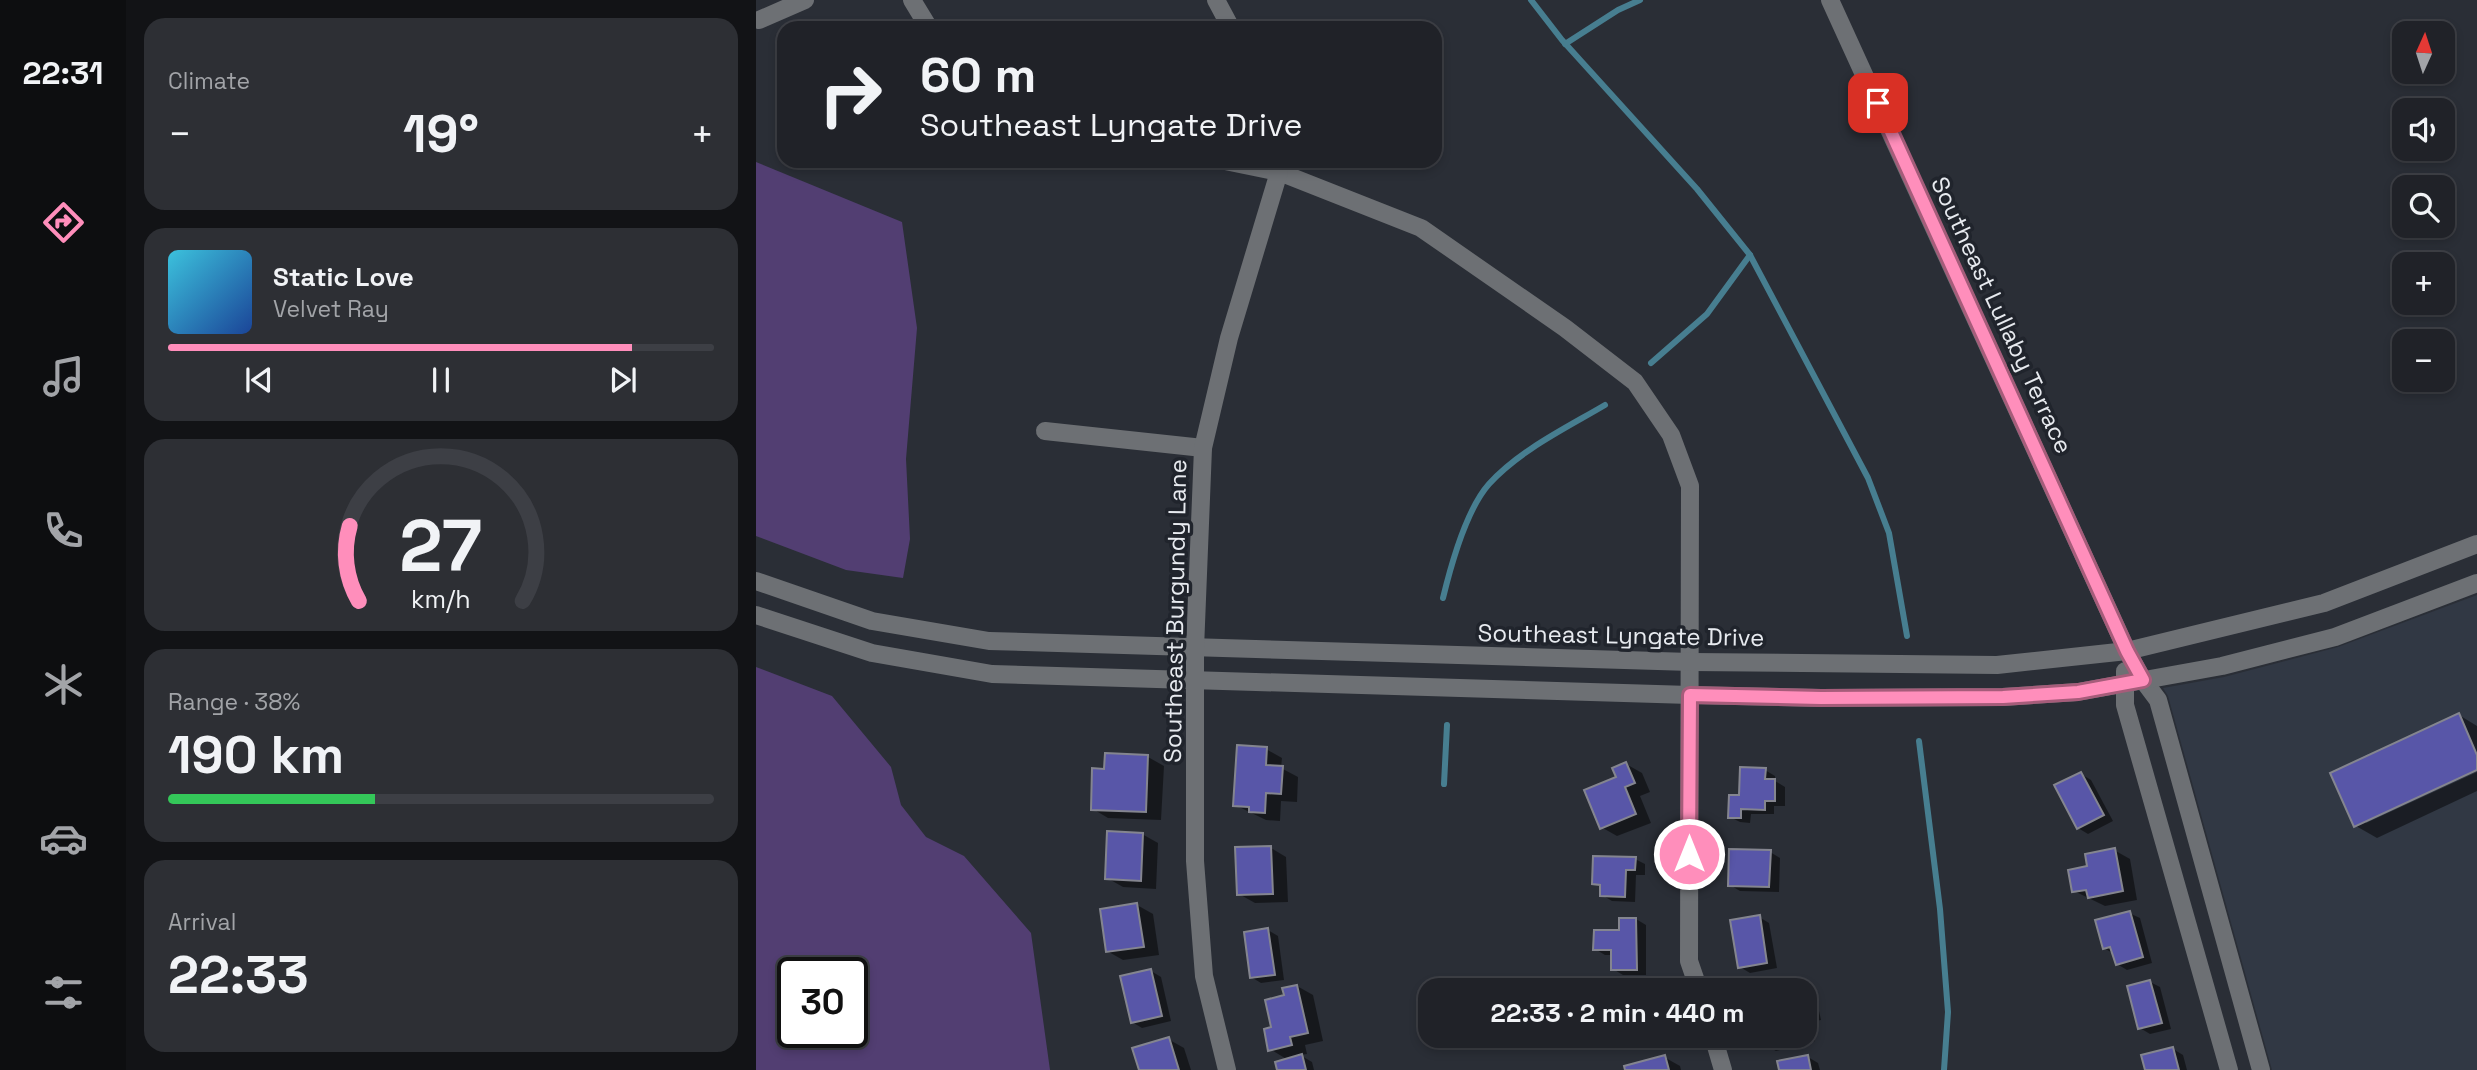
<!DOCTYPE html>
<html lang="en">
<head>
<meta charset="utf-8">
<style>
  :root { --surface:#202228; --page:#2d2f34; --text:#f1f3f6; --muted:#a2a4a8; --line:#3d3f45; --accent:#ff8ebb }
  body { margin:0; font-family:"Space Grotesk",sans-serif; background:var(--page); color:var(--text); height:100vh; display:flex; flex-direction:column; font-size:26px; white-space:nowrap }
  * { box-sizing:border-box; margin:0 }
  p { font-size:23px; color:var(--muted) }
  .icon { flex:none; width:38px; height:38px; fill:none; stroke:currentColor; stroke-width:2; stroke-linecap:round; stroke-linejoin:round }
  .map { position:relative; flex:1; overflow:hidden }
  .sheet { display:flex; flex-direction:column; gap:18px; padding:18px; background:#121316; width:630px }
  .sheet>* { flex:none }
  .hud { position:absolute; left:21px; top:21px; width:665px; height:147px; border-radius:21px; box-shadow:0 4px 10px #0003,0 0 0 2px var(--line); background:#202228; color:var(--text); overflow:hidden }
  .needle { width:46px; rotate:3deg }
  .controls { position:absolute; left:1636px; top:21px; display:grid; gap:14px }
  .controls a { display:grid; place-items:center; width:63px; height:63px; border-radius:14px; background:var(--surface); box-shadow:0 4px 10px #0003,0 0 0 2px var(--line); font-size:35px }
  .speed { position:absolute; left:21px; top:957px; display:flex; gap:14px; font-size:35px; font-weight:700; text-align:center }
  .speed>* { display:grid; place-content:center; width:91px; height:91px; border-radius:50%; background:var(--surface); box-shadow:0 4px 10px #0003,0 0 0 2px var(--line); line-height:1 }
  .speed .limit { border:4px solid #111; border-radius:10px; background:#fff; color:#111 }
  .pin { position:absolute; display:grid; place-items:center; width:60px; height:60px; color:#fff; margin:-30px; border-radius:14px; box-shadow:0 4px 10px #0006 }
  .me { position:absolute; width:77px; margin:-38px; rotate:0deg; stroke-linejoin:round; filter:drop-shadow(0 0 5px #0008) }
  .turn { display:flex; align-items:center; gap:24px; height:147px; padding:0 28px; font-size:32px }
  .turn .icon { width:91px; height:91px; stroke-width:2.5 }
  .turn b { display:block; font-size:49px; line-height:60px }
  .big { font-size:52px; font-weight:700; line-height:1.1 }
  .sheet .widget { flex:1; display:flex; flex-direction:column; justify-content:center; gap:10px; min-width:0; padding:0 24px; border-radius:21px; background:var(--page) }
  .sheet .dial { align-items:center; gap:0 }
  .dial svg { height:182px; overflow:visible; fill:none; stroke:var(--line); stroke-width:7; stroke-linecap:round; text-anchor:middle }
  .dial text { fill:var(--text); stroke:none }
  .song { display:flex; align-items:center; gap:21px }
  .cover { width:84px; height:84px; border-radius:10px; background:linear-gradient(135deg,hsl(190 70% 55%),hsl(220 70% 35%)) }
  .played { height:7px; border-radius:4px; background:linear-gradient(90deg,var(--accent) 85%,var(--line) 85%) }
  .keys { display:flex; justify-content:space-around; direction:ltr }
  .heat { display:flex; justify-content:space-between; align-items:center; font-size:38px; direction:ltr }
  .charge { height:10px; border-radius:5px; background:linear-gradient(90deg,#34c759 38%,var(--line) 0) }
  .trip { position:absolute; left:662px; top:978px; width:399px; height:70px; border-radius:21px; background:var(--surface); box-shadow:0 4px 10px #0003,0 0 0 2px var(--line); font-weight:700; line-height:70px; text-align:center }
  main { display:flex; flex:1; min-height:0 }
  .tabs { display:flex; flex-direction:column; width:126px; justify-content:space-around; align-items:center; background:#0d0e10; color:var(--muted) }
  .tabs .icon { width:49px; height:49px }
  .tabs .active { color:var(--accent) }
  .tabs b { font-size:32px; color:var(--text) }
  .map>svg:first-child { display:block }
</style>
</head>
<body>
<main>
<nav class="tabs">
<b>22:31</b>
<svg class="icon active" aria-label="directions" viewBox="0 0 24 24"><path d="M12 3l9 9-9 9-9-9zM9 14v-3h6M13 9l2 2-2 2"/></svg>
<svg class="icon" aria-label="music" viewBox="0 0 24 24"><path d="M9 18V5l10-2v13"/><circle cx="6" cy="18" r="3"/><circle cx="16" cy="16" r="3"/></svg>
<svg class="icon" aria-label="phone" viewBox="0 0 24 24"><path d="M5 4h4l2 5-3 2q2 4 5 5l2-3 5 2v4C11 20 4 13 5 4z"/></svg>
<svg class="icon" aria-label="climate" viewBox="0 0 24 24"><path d="M12 3v18M4 7l16 10M4 17L20 7"/></svg>
<svg class="icon" aria-label="car" viewBox="0 0 24 24"><path d="M5 17H2v-5l4-1 3-4h7l3 4 3 1v5h-3M9 17h6M6 11h13"/><circle cx="7" cy="17" r="2"/><circle cx="17" cy="17" r="2"/></svg>
<svg class="icon" aria-label="filters" viewBox="0 0 24 24"><path d="M4 7h16M4 17h16"/><circle cx="9" cy="7" r="2"/><circle cx="15" cy="17" r="2"/></svg>
</nav>
<section class="sheet">
<div class="widget"><p>Climate</p>
<div class="heat"><a>−</a><b class="big">19°</b><a>+</a></div>
</div>
<div class="widget">
<div class="song"><i class="cover"></i><div><b>Static Love</b><p>Velvet Ray</p></div></div>
<div class="played"></div>
<div class="keys"><svg class="icon" aria-label="previous" viewBox="0 0 24 24"><path d="M18 5L8 12l10 7zM5 5v14"/></svg><svg class="icon" aria-label="pause" viewBox="0 0 24 24"><path d="M8 5v14M16 5v14"/></svg><svg class="icon" aria-label="next" viewBox="0 0 24 24"><path d="M6 5l10 7-10 7zM19 5v14"/></svg></div>
</div>
<div class="widget dial"><svg viewBox="0 0 100 80">
<path d="M14 69A42 42 0 1 1 86 69"/>
<path d="M14 69A42 42 0 0 1 10 36" stroke="#ff8ebb"/>
<text x="50" y="56" font-size="32" font-weight="700">27</text>
<text x="50" y="72" font-size="11">km/h</text>
</svg></div>
<div class="widget"><p>Range · 38%</p><b class="big">190 km</b><div class="charge"></div></div>
<div class="widget"><p>Arrival</p><b class="big">22:33</b></div>
</section>
<div class="map">
<svg width="1721" height="1070" viewBox="0 0 1721 1070">
  <rect width="100%" height="100%" fill="#2a2e36"/>
  <path fill="#313844" d="M1721,595V1070H1516L1412,696L1407,688L1468,677L1582,647Z"/>
  <g fill="#523e72" fill-rule="evenodd">
    <path d="M0,162L146,222L161,328L150,459L154,539L147,578L90,570L0,536Z"/>
    <path d="M0,667L76,696L135,767L145,805L170,837L208,856L275,933L294,1070H0ZM37,973H96V1032H37Z"/>
  </g>
  <g fill="#0007">
    <path d="M1703,715L1721,726V768L1610,819V823L1721,772V791L1621,838L1600,826Z"/>
    <path d="M510,749L526,758L525,768L542,777L541,802L525,801L524,821L510,820L479,805Z"/>
    <path d="M350,755L392,757L408,766L405,820L352,818L337,809L350,771Z"/>
    <path d="M870,764L886,773L894,792L884,796L895,823L861,836L845,827L862,778Z"/>
    <path d="M1009,770L1019,776V781L1029,787V806H1018V814H995L994,823L984,822L974,817L985,797Z"/>
    <path d="M1325,774L1335,780L1357,821L1332,834L1322,828Z"/>
    <path d="M386,834L402,843L400,889L367,887L351,878Z"/>
    <path d="M515,848L530,857L532,902L499,903L483,894Z"/>
    <path d="M1358,850L1374,859L1381,900L1349,906L1318,891L1333,867Z"/>
    <path d="M1014,852L1024,858L1023,892L984,891L974,885Z"/>
    <path d="M879,859L889,864V875H880L879,902L856,901L846,895V888L837,883Z"/>
    <path d="M381,905L397,914L403,955L367,960L351,951Z"/>
    <path d="M1373,913L1384,918L1396,963L1371,970L1361,964L1358,954L1348,948Z"/>
    <path d="M1003,917L1013,923L1021,968L994,973L984,967Z"/>
    <path d="M880,919L890,925V975H867L857,969V955H849L839,949Z"/>
    <path d="M512,930L522,936L528,980L505,983L495,977Z"/>
    <path d="M395,971L405,977L415,1021L386,1028L376,1022Z"/>
    <path d="M1394,982L1404,987L1415,1029L1394,1034L1384,1028Z"/>
    <path d="M541,986L557,995L567,1041L549,1045L551,1054L544,1055L556,1062L558,1070H523L532,1060L514,1049L517,1029L530,997Z"/>
    <path d="M1048,994L1061,1002L1065,1020L1055,1022L1059,1041L1020,1051L1004,1042L1003,1036H1048Z"/>
    <path d="M872,1036H907V1037L882,1043Z"/>
    <path d="M412,1039L428,1048L435,1070H384Z"/>
    <path d="M1417,1049L1427,1055L1431,1070H1391Z"/>
    <path d="M908,1057L924,1066L925,1070H871Z"/>
    <path d="M1052,1057L1062,1063L1064,1070H1025Z"/>
  </g>
  <g fill="none" stroke-linecap="round" stroke-linejoin="round">
    <g stroke="#477e90" stroke-width="6">
      <path d="M775,0L806,40L941,189L994,255L1112,478L1133,533L1151,636"/>
      <path d="M809,44L862,10L884,0"/>
      <path d="M895,363L951,314L994,255"/>
      <path d="M687,598C695,565 710,510 733,484C764,450 810,428 849,405"/>
      <path d="M1163,741L1184,909L1192,1012L1188,1070"/>
      <path d="M688,784L691,725"/>
    </g>
  </g>
  <g fill="#5856a8" stroke="#84858f" stroke-width="2">
    <path d="M1703,713L1721,755V770L1598,827L1574,773Z"/>
    <path d="M481,745L511,747L510,765L527,766L525,794L510,793L509,813L493,812V807L477,806Z"/>
    <path d="M349,753L392,755L390,812L335,810L336,768L348,769Z"/>
    <path d="M870,762L879,783L869,787L880,814L844,829L828,790L860,777L856,768Z"/>
    <path d="M984,767L1010,768L1009,779H1019V801H1009V810L985,809V818H972L973,795H983Z"/>
    <path d="M1325,772L1348,815L1321,829L1298,785Z"/>
    <path d="M351,831L387,833L385,881L349,879Z"/>
    <path d="M515,846L517,894L481,895L479,847Z"/>
    <path d="M1359,848L1367,891L1332,898L1330,890L1316,892L1312,870L1331,866L1329,854Z"/>
    <path d="M973,849L1015,850L1013,887L972,886Z"/>
    <path d="M837,856L880,857L879,870H870L869,897L844,896V885L836,884Z"/>
    <path d="M381,903L388,947L350,952L344,909Z"/>
    <path d="M1374,911L1387,957L1360,965L1354,947L1347,949L1339,920Z"/>
    <path d="M1004,915L1011,963L982,968L974,920Z"/>
    <path d="M863,918H880L881,970H855V950H837L838,930H863Z"/>
    <path d="M512,928L519,975L494,978L488,932Z"/>
    <path d="M395,969L406,1016L375,1023L364,976Z"/>
    <path d="M1394,980L1406,1023L1382,1029L1371,986Z"/>
    <path d="M541,985L552,1033L534,1037L536,1045L512,1051L508,1029L515,1027L509,1000L528,995L526,988Z"/>
    <path d="M1001,1036H1030L1003,1043Z"/>
    <path d="M413,1037L423,1070H383L376,1048Z"/>
    <path d="M1417,1047L1423,1070H1389L1385,1055Z"/>
    <path d="M546,1054L550,1070H521L519,1062Z"/>
    <path d="M909,1055L913,1070H869L868,1066Z"/>
    <path d="M1052,1055L1055,1070H1023L1021,1061Z"/>
  </g>
  <g fill="none" stroke-linecap="round" stroke-linejoin="round">
    <g stroke="#6d7074" stroke-width="18">
      <path d="M156,0L173,28"/>
      <path d="M460,0L475,28"/>
      <path d="M1074,0L1371,651L1387,680L1402,700L1505,1070"/>
      <path d="M3,20L49,0"/>
      <path d="M469,161L523,172L665,228L809,328L879,382L915,435L934,486L933,961L943,990"/>
      <path d="M289,431L447,448"/>
      <path d="M0,581L116,621L233,641L935,662L1241,665L1371,651L1568,603L1721,544"/>
      <path d="M0,615L116,653L236,674L934,695L1065,698L1247,697L1322,692L1466,666L1579,637L1721,583"/>
      <path d="M1369,671V705L1473,1070"/>
      <path d="M957,1036L967,1070"/>
      <path d="M471,1070L448,976L439,861V649L447,448L473,338L523,172L522,161"/>
    </g>
  </g>
  <g fill="none" stroke-linecap="round" stroke-linejoin="round">
    <defs>
      <path id="route" d="M933,854L934,695L1065,698L1247,697L1322,692L1387,680L1371,651L1122,103"/>
    </defs>
    <use href="#route" stroke="#a65c7a" stroke-width="18"/>
    <use href="#route" stroke="#ff8ebb" stroke-width="12"/>
  </g>
  <g text-anchor="middle" dominant-baseline="central" stroke-width="7" stroke-linejoin="round" paint-order="stroke">
    <g font-size="24" fill="#e7eaef" stroke="#20242c">
      <text transform="translate(1246 315) rotate(65)">Southeast Lullaby Terrace</text>
      <text transform="translate(419 611) rotate(-89)">Southeast Burgundy Lane</text>
      <text transform="translate(865 635) rotate(1)">Southeast Lyngate Drive</text>
    </g>
  </g>
</svg>
<div class="controls">
<a><svg class="needle" viewBox="-14 -14 28 28"><path d="M0-13l5 13h-10z" fill="#e53935"/><path d="M0 13l5-13h-10z" fill="#a2a4a8"/></svg></a>
<a><svg class="icon" aria-label="sound" viewBox="0 0 24 24"><path d="M4 9h4l5-4v14l-5-4H4zM17 9q2 3 0 6"/></svg></a>
<a><svg class="icon" aria-label="search" viewBox="0 0 24 24"><circle cx="10" cy="10" r="6"/><path d="M15 15l6 6"/></svg></a>
<a>+</a>
<a>−</a>
</div>
<div class="speed"><div class="limit">30</div></div>
<div class="pin" style="left:1122px;top:103px;background:#d93025"><svg class="icon" aria-label="arrive" viewBox="0 0 24 24"><path d="M6 21V4h12l-3 4 3 4H6"/></svg></div>
<svg class="me" style="left:933px;top:854px" viewBox="-20 -20 40 40"><circle r="17" fill="#ff8ebb" stroke="#fff" stroke-width="3"/><path d="M0-11L8 9 0 5-8 9z" fill="#fff"/></svg>
<div class="trip">22:33 · 2 min · 440 m</div>
<div class="hud">
<div class="turn"><svg class="icon" aria-label="right" viewBox="0 0 24 24"><path d="M7 20v-9h11M14 6l5 5-5 5"/></svg><div><b>60 m</b>Southeast Lyngate Drive</div></div>
</div>
</div>
</main>
</body>
</html>
